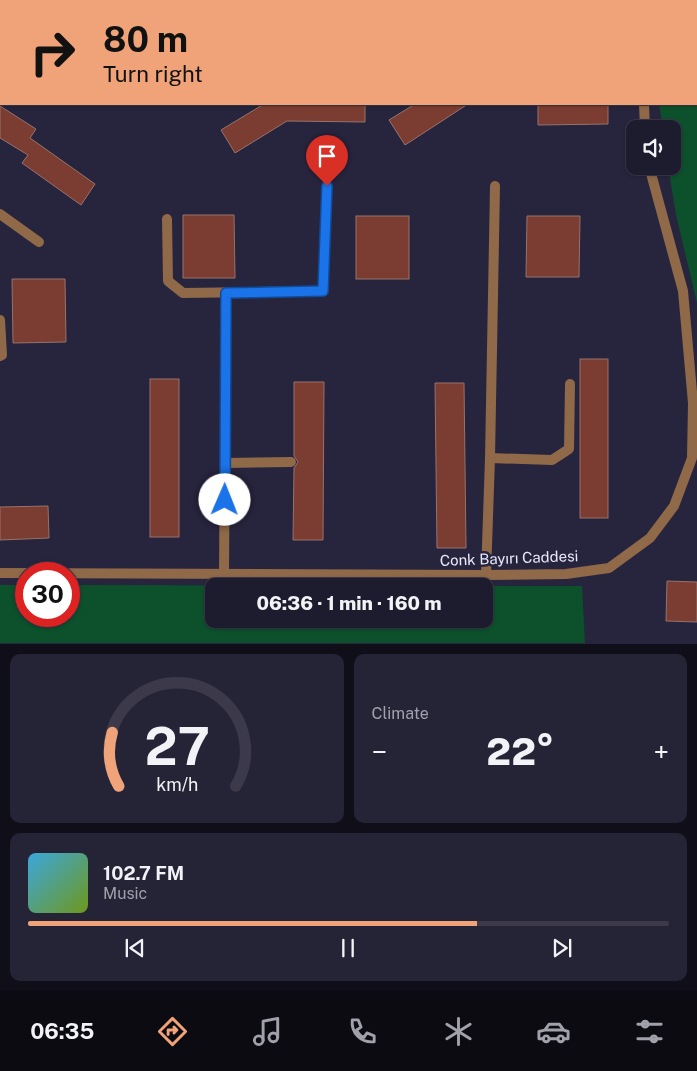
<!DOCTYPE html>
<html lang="en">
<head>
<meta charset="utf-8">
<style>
  :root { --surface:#1d1b2e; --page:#252436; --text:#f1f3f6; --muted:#a0a1aa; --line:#3b394a; --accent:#f0a378 }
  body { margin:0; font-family:"Public Sans",sans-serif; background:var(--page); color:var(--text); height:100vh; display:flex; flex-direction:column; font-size:19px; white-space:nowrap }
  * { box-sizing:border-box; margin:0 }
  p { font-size:16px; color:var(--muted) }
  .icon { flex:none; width:28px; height:28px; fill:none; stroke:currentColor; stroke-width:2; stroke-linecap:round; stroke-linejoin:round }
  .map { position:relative; height:644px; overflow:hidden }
  .sheet { display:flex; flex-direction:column; gap:10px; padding:10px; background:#100f19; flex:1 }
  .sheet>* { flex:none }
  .guide { position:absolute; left:0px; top:0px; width:698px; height:105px; box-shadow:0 1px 4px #0004,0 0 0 1px var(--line); background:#f0a378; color:#111; overflow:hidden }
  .fabs { position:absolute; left:626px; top:120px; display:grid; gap:10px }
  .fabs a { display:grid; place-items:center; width:55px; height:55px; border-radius:10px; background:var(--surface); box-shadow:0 1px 4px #0004,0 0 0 1px var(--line); font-size:25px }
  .speed { position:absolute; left:15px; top:562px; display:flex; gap:10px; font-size:25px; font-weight:700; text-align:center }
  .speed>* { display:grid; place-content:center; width:65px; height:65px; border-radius:50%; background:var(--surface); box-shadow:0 1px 4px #0004,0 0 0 1px var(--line); line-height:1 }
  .speed .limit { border:8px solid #d22; background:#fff; color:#111 }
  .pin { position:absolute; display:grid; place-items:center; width:42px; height:42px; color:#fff; margin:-51px -21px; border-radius:50% 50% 50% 0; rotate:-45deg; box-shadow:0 0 5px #0007 }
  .pin .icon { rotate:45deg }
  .me { position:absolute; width:55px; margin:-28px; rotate:1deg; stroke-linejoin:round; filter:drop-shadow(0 0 4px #0008) }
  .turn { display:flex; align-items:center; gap:18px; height:105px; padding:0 20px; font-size:22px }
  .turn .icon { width:65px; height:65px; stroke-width:2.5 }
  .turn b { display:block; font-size:35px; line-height:42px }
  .big { font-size:38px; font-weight:800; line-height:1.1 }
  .sheet .tile { flex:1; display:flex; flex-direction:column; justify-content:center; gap:8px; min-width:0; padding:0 18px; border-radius:10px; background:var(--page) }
  .sheet .dial { align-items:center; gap:0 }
  .dial svg { height:130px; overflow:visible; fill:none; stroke:var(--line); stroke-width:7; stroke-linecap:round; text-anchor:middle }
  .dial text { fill:var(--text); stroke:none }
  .song { display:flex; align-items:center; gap:15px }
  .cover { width:60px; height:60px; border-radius:8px; background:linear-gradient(135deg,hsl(200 70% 55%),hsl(80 70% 35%)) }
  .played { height:5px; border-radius:2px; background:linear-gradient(90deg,var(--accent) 70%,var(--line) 70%) }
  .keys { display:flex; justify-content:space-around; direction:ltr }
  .heat { display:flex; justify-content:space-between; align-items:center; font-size:28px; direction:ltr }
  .sheet .tiles { flex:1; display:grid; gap:10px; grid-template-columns:1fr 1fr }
  .tile:last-child { grid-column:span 2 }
  .trip { position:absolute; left:205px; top:578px; width:288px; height:50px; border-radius:10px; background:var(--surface); box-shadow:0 1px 4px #0004,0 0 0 1px var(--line); font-weight:800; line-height:50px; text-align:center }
  .tab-bar { display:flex; height:80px; justify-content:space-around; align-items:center; background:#0c0b12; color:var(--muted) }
  .tab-bar .icon { width:35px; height:35px }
  .tab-bar .active { color:var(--accent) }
  .tab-bar b { font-size:22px; color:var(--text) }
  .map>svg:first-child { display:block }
</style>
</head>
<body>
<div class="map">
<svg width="697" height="644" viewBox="0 0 697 644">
  <rect width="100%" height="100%" fill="#27243e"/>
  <g fill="#0c502c">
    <path d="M666,0H697V303L676,215L668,166H672V129H663L659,104H696V1Z"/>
    <path d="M0,585H26V616H69V585L483,586H214V619H484V586H582L585,643H0Z"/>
  </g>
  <g fill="#7b3d31" stroke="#97736b">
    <path d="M264,104H365V122L287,121L235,153L221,130Z"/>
    <path d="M415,104H468L405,145L389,120Z"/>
    <path d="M538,104H608V124L538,125Z"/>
    <path d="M0,106L36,129L30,138L95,184L81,205L22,163L28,155L0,138Z"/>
    <path d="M183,215H234L235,278H183Z"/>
    <rect x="356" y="216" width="53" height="63"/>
    <path d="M527,216H580L579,277H526Z"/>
    <path d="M12,279H65L66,342L13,343Z"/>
    <rect x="580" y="359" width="28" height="159"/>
    <rect x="150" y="379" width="29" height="158"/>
    <path d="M294,382H324L323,540H293L294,468L298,462L294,456Z"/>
    <path d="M435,383H464L466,548H437Z"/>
    <path d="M48,506L49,538L0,540V507Z"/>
    <path d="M667,581L697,582V622L666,621Z"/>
  </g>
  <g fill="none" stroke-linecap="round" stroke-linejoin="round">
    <g stroke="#8f6948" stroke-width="10">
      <path d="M167,219L168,281L183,293L323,291L327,185"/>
      <path d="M490,458L552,460L569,449L570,384"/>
      <path d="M226,463L291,462"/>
    </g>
    <g stroke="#8f6948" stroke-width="10">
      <path d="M0,214L39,242"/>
      <path d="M0,320L2,355L0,356"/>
      <path d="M224,575L226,293"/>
      <path d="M486,575L490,458L495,186"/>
    </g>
    <g stroke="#8f6948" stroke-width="10">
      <path d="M661,1V0"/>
      <path d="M0,7H1"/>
      <path d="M644,104L645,129"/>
      <path d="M0,573L486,575L566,574L609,568L650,538L674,506L692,458L693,403L683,291L649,166"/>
    </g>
  </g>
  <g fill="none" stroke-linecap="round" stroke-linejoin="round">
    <defs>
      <path id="route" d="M225,500L226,293L323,291L327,186"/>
    </defs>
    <use href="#route" stroke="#114b97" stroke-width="12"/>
    <use href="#route" stroke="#1a73e8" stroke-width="9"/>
  </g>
  <g text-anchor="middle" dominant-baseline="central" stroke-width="5" stroke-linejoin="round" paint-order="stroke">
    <g font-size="15" fill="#e9e8fa" stroke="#27243e">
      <text transform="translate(509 558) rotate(-2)">Conk Bayırı Caddesi</text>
    </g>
  </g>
</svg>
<div class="fabs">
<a><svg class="icon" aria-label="sound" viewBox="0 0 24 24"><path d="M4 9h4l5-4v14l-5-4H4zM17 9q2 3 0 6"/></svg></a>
</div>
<div class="speed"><div class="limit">30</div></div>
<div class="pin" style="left:327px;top:186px;background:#d93025"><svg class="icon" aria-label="arrive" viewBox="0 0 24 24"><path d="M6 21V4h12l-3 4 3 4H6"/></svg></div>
<svg class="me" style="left:225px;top:500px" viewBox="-20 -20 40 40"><circle r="19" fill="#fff"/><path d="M0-13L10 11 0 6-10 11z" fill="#1a73e8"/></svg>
<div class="trip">06:36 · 1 min · 160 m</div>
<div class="guide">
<div class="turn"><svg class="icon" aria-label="right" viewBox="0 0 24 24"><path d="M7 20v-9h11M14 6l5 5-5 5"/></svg><div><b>80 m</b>Turn right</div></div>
</div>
</div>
<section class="sheet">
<div class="tiles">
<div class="tile dial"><svg viewBox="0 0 100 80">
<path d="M14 69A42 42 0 1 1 86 69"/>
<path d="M14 69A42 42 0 0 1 10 36" stroke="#f0a378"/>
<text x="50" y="56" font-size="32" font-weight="700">27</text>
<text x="50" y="72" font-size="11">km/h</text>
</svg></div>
<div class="tile"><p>Climate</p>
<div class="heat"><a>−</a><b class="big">22°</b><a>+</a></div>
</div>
<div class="tile">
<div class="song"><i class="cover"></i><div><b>102.7 FM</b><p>Music</p></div></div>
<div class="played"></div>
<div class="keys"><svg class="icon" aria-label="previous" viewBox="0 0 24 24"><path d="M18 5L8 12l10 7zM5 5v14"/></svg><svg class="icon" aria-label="pause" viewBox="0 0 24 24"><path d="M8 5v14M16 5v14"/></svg><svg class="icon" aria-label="next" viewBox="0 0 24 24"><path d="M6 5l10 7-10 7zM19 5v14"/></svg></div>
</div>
</div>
</section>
<nav class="tab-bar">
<b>06:35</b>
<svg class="icon active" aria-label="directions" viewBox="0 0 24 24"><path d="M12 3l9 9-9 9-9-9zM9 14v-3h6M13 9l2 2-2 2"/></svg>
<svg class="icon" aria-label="music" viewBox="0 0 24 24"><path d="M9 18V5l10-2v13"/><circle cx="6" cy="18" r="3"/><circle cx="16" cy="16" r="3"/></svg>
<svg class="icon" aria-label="phone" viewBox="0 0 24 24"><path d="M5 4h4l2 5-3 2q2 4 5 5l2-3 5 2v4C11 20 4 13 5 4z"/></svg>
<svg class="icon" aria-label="climate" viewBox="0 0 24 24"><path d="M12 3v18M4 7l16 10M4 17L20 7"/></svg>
<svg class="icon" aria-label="car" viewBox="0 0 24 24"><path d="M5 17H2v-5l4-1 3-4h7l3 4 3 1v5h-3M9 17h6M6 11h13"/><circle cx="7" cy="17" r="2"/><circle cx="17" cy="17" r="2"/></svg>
<svg class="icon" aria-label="filters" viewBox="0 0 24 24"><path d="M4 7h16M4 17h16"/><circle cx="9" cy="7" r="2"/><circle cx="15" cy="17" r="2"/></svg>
</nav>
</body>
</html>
